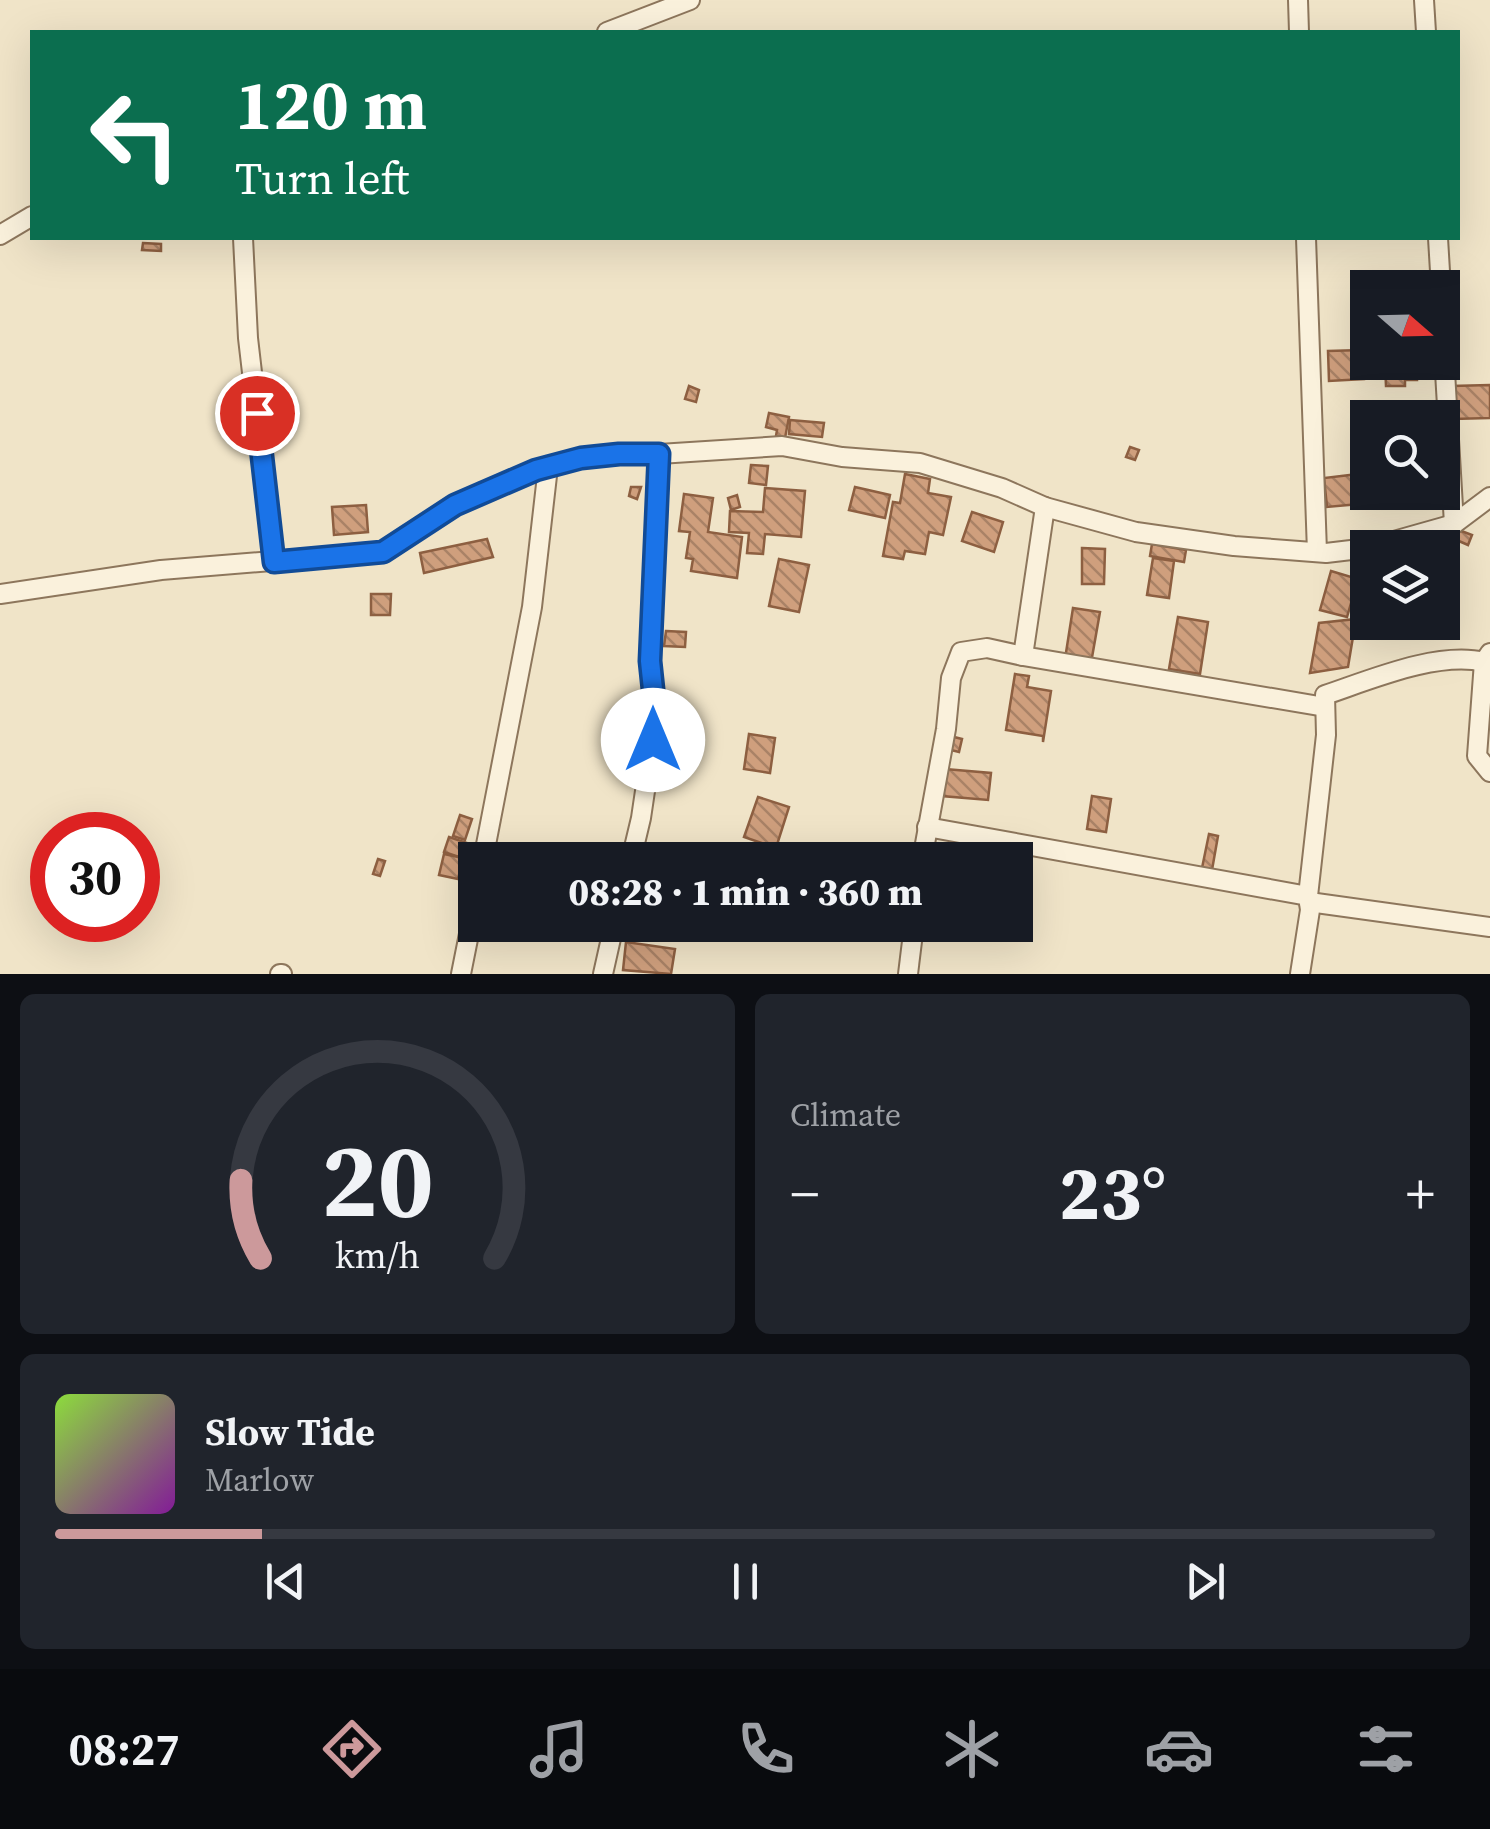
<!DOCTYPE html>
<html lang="en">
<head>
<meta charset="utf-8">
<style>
  :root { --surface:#171b24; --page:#20242c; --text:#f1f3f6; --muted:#9ea1a6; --line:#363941; --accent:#cc999b }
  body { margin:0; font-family:"Source Serif 4",serif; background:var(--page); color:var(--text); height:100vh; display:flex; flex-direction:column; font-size:38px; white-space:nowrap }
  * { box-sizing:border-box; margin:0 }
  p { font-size:32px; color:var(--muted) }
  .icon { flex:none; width:55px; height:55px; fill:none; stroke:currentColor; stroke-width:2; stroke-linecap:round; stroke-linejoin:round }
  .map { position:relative; height:974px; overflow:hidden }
  .sheet { display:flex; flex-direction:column; gap:20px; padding:20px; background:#0d0f14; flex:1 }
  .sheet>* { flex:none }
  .banner { position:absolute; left:30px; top:30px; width:1430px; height:210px; border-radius:0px; box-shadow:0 10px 40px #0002; background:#0b6e4f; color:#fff; overflow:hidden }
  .needle { width:65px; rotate:110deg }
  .buttons { position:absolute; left:1350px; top:270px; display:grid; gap:20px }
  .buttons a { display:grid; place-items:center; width:110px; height:110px; border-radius:0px; background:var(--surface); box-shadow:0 10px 40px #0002; font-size:50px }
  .speed { position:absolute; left:30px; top:812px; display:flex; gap:20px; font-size:50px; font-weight:700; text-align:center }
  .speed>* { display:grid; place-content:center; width:130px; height:130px; border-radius:50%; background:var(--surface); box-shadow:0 10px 40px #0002; line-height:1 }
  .speed .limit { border:15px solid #d22; background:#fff; color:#111 }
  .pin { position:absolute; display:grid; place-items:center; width:85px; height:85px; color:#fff; margin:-42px; border:5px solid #fff; border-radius:50%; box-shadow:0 2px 10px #0007 }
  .me { position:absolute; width:110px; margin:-55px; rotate:0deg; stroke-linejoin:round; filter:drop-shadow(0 0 8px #0008) }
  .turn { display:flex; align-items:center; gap:35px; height:210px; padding:0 40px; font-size:45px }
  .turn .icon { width:130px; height:130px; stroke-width:2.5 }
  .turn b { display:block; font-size:70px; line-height:85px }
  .big { font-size:75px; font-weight:800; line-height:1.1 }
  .sheet .widget { flex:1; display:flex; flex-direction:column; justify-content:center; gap:15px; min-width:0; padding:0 35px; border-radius:15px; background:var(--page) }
  .sheet .dial { align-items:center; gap:0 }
  .dial svg { height:260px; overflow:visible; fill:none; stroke:var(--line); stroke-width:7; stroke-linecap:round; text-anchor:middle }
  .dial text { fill:var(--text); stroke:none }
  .song { display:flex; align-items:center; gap:30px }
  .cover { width:120px; height:120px; border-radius:15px; background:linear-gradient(135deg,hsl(90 70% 55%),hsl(290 70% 35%)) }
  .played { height:10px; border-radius:5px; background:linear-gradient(90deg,var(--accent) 15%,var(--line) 15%) }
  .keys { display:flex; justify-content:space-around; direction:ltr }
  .heat { display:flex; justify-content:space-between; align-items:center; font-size:55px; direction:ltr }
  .sheet .tiles { flex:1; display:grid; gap:20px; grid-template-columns:1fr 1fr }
  .widget:last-child { grid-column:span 2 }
  .trip { position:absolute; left:458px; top:842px; width:575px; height:100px; border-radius:0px; background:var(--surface); box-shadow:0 10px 40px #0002; font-weight:800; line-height:100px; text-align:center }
  .dock { display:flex; height:160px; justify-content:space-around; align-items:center; background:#090b0e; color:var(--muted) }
  .dock .icon { width:70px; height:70px }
  .dock .current { color:var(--accent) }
  .dock b { font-size:45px; color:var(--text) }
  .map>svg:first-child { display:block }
</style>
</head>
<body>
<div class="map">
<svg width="1490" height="974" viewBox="0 0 1490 974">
  <defs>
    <pattern id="building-back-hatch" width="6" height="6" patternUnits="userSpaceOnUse" patternTransform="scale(2.5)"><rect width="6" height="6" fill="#cf9f7d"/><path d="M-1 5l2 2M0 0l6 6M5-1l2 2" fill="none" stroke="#a98266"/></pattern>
  </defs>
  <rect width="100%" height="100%" fill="#f0e4c8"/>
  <g fill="url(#building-back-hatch)" stroke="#8d5f41" stroke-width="2.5">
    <path d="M143,243L161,244V251L142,250Z"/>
    <rect x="1379" y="284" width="38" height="4"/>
    <path d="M1362,350L1364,379L1329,381L1328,351Z"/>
    <path d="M1417,363V380H1405V386H1386L1385,364Z"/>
    <path d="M1490,385V418L1453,419L1452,386Z"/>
    <path d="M689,386L699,390L696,402L685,399Z"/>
    <path d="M769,413L789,417L785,438L776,436L777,430L766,427Z"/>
    <path d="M790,420L824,423L822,437L789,434Z"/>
    <path d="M1130,447L1139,450L1135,460L1126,457Z"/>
    <path d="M751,465L768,466L766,485L749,483Z"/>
    <path d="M1367,473L1370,503L1327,507L1324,478Z"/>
    <path d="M905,474L930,479L928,493L951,497L943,535L929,532L925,554L905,551L903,559L883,556L893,502L900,503Z"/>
    <path d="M631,487H641L637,499L629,496Z"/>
    <path d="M855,487L890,495L885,518L849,510Z"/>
    <path d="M765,488L805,491L801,537L765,534L763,554L747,553L749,533L729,532L730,511L763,512Z"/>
    <path d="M684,494L713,498L708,532L742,537L737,578L691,571L693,559L686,558L690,532L679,531Z"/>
    <path d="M737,495L740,507L731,510L728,498Z"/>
    <path d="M366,505L368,532L334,535L332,507Z"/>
    <path d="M972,512L1003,522L994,552L962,541Z"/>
    <path d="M1456,529L1472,535L1468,545L1452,538Z"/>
    <path d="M487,539L493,557L424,573L420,553Z"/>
    <path d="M1152,544L1186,550L1184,562L1150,556Z"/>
    <path d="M1082,548L1105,549L1104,584H1082Z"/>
    <path d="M1442,549L1457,550L1456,561H1450L1446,595L1442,594Z"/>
    <path d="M1153,558L1174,561L1169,598L1147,595Z"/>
    <path d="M779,559L809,565L799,612L769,606Z"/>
    <path d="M1331,571L1358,579L1347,617L1320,610Z"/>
    <path d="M371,594H391L390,615H371Z"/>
    <path d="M1073,608L1100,612L1091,663L1065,659Z"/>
    <path d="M1178,617L1208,622L1200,674L1169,669Z"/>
    <path d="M1356,619L1348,667L1310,673L1319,623Z"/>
    <path d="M666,631L686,632L685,647L664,646Z"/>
    <path d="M1015,674L1029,676L1027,687L1051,691L1043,742V736L1006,730Z"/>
    <path d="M749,734L775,738L770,773L744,769Z"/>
    <path d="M946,735L962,739L959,752L943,748Z"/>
    <path d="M945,769L991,773L988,800L942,796Z"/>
    <path d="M1092,796L1111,799L1106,832L1087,829Z"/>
    <path d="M758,797L789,807L776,848L744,837Z"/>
    <path d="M460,815L472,819L465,840L453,836Z"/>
    <path d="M1209,834L1218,836L1212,870L1202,868Z"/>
    <path d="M449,837L467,843L462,858L444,852Z"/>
    <path d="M642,843L669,848L667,860H639Z"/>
    <path d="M936,849L972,853L971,860H935Z"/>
    <path d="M444,854L463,858L458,879L439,875Z"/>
    <path d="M378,859L385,861L380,876L373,874Z"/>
    <path d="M626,942L675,949L671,974L623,970Z"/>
  </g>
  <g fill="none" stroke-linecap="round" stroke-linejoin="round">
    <defs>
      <g id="minor">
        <path d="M1298,0L1299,32"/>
        <path d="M1424,0L1426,32"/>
        <path d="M607,32L690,0"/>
        <path d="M0,235L32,216"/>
        <path d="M243,238L248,338L274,562"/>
        <path d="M1306,238L1317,552"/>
        <path d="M1438,238L1441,288"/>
        <path d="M1442,321L1454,524"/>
        <path d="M1045,507L1023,656L1325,707"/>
        <path d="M1369,548L1454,524L1490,497"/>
        <path d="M0,594L161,570L383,552L455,505L536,470L581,458L619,454H659L782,446L842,457L920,463L1002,488L1045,507L1136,532L1234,546L1326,553L1368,548"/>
        <path d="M1490,653L1484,662L1477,756L1490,772"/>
        <path d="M927,827L1308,896L1310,910L1300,974"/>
        <path d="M483,860L532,607L548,467"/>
        <path d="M631,860L641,818L656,717L650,661L659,454"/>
        <path d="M922,860L946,729L951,678L961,652L987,648L1023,656"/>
        <path d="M1308,896L1326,735L1325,695C1370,680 1437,651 1484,662"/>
        <path d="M1309,902L1490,927"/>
        <path d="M280,974H282"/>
        <path d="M461,974L475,904"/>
        <path d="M603,974L614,925"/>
        <path d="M908,974L914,925"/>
      </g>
    </defs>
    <use href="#minor" stroke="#8d765c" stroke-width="22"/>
    <use href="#minor" stroke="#faf1dc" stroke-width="18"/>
  </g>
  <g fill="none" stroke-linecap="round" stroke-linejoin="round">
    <defs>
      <path id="route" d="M257,413L274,562L383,552L455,505L536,470L581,458L619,454H659L650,661L656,718L653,740"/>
    </defs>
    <use href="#route" stroke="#114b97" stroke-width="25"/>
    <use href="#route" stroke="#1a73e8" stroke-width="18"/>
  </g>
</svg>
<div class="buttons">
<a><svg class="needle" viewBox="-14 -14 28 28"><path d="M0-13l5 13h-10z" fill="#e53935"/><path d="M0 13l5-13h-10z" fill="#9ea1a6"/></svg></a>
<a><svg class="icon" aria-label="search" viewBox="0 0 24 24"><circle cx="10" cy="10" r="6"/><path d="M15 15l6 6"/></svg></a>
<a><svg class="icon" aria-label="layers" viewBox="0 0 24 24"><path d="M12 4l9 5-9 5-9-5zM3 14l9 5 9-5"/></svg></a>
</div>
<div class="speed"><div class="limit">30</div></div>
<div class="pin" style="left:257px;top:413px;background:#d93025"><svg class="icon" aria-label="arrive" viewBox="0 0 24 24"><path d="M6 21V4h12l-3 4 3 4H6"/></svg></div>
<svg class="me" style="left:653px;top:740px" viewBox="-20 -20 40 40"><circle r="19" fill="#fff"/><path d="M0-13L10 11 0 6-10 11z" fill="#1a73e8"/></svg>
<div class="trip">08:28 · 1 min · 360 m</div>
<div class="banner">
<div class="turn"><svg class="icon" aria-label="left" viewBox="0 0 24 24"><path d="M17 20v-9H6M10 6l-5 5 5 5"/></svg><div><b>120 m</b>Turn left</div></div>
</div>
</div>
<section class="sheet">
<div class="tiles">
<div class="widget dial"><svg viewBox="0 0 100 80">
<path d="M14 69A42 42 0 1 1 86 69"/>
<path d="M14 69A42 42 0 0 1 8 45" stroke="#cc999b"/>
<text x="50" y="56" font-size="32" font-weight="700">20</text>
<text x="50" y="72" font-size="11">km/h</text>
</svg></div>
<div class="widget"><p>Climate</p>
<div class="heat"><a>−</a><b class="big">23°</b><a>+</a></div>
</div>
<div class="widget">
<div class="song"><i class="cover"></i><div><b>Slow Tide</b><p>Marlow</p></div></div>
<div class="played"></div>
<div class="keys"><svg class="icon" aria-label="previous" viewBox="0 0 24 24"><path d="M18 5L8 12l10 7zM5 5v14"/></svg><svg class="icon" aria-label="pause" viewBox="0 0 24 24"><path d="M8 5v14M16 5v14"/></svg><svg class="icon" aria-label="next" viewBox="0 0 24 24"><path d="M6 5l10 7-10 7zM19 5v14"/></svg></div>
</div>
</div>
</section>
<nav class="dock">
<b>08:27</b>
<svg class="icon current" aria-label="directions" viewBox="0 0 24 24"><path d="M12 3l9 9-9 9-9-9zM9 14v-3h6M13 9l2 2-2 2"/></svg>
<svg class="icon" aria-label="music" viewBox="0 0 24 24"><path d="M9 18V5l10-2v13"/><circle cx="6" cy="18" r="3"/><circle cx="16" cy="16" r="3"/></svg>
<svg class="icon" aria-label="phone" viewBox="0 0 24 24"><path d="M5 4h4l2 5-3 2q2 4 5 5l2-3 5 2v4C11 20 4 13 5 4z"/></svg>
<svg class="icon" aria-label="climate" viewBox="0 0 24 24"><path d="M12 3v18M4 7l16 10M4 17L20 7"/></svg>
<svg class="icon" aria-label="car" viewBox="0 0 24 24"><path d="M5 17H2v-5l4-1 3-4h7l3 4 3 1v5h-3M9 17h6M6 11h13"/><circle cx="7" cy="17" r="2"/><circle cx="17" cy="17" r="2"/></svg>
<svg class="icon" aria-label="filters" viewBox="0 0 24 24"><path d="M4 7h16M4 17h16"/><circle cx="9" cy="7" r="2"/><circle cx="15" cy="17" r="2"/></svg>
</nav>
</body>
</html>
